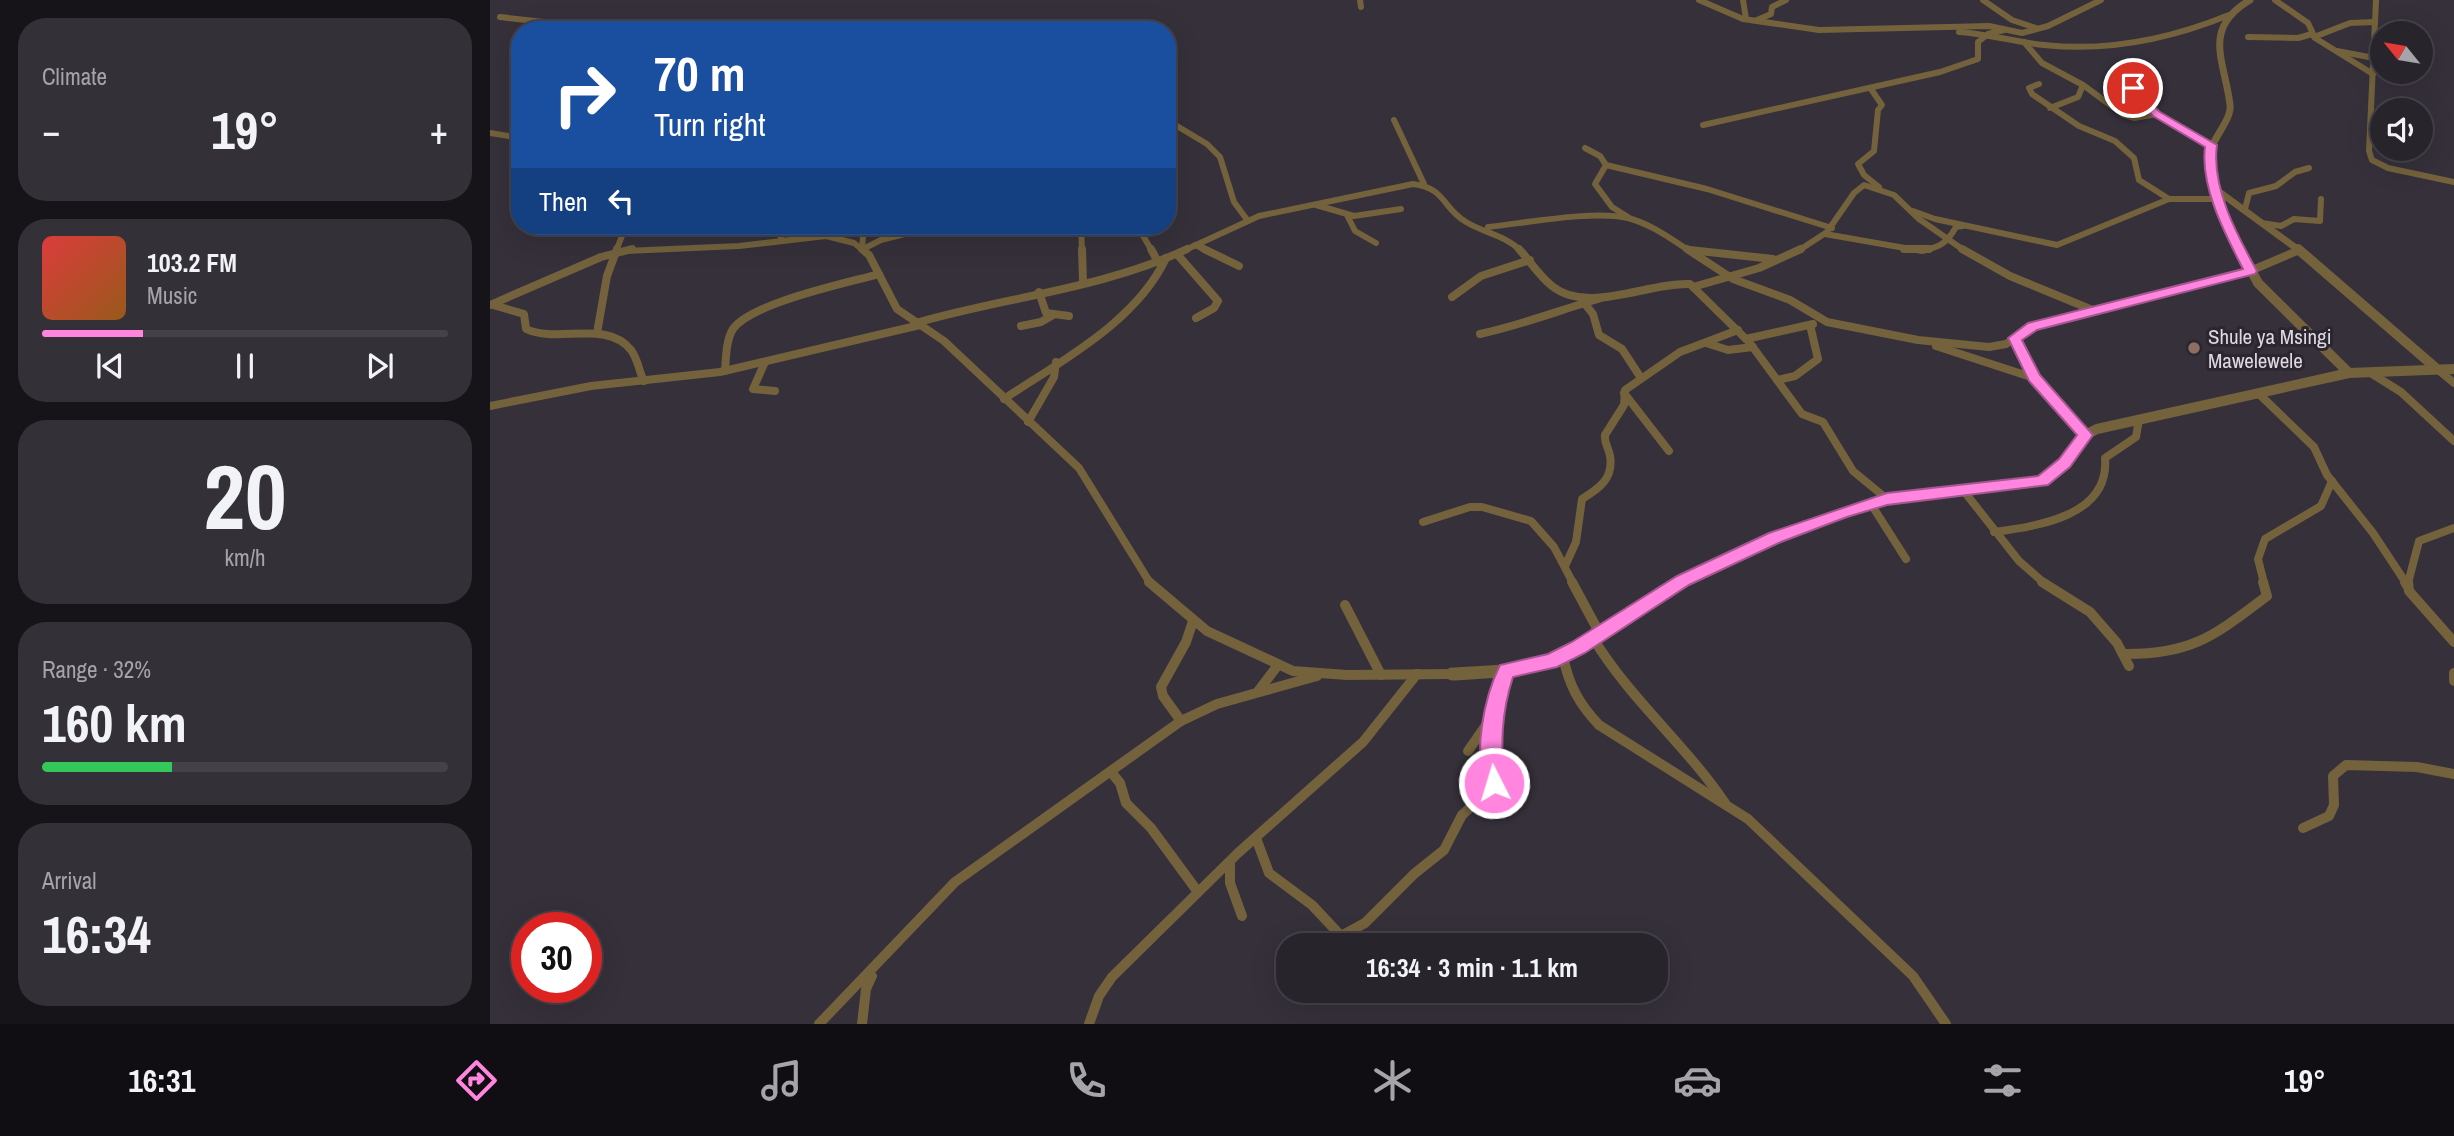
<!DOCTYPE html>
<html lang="en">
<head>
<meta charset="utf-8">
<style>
  :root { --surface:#28242c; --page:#343038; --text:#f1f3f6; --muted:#a5a4a9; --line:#444148; --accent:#ff85df }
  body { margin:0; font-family:"Archivo Narrow",sans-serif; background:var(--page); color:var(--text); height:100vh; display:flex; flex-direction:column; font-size:26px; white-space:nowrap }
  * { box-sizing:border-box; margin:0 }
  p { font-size:23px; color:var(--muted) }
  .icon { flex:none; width:38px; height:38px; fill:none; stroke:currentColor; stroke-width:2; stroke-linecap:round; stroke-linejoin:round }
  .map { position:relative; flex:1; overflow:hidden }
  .side { display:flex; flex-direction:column; gap:18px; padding:18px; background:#161418; width:490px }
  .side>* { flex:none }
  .top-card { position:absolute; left:21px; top:21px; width:665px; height:214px; border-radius:28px; box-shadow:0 7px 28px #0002,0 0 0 2px var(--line); background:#1a4fa0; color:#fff; overflow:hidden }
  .needle { width:46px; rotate:300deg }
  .buttons { position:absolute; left:1880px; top:21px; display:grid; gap:14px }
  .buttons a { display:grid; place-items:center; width:63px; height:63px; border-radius:50%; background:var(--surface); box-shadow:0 7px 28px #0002,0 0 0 2px var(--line); font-size:35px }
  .speed { position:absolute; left:21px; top:912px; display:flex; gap:14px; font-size:35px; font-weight:700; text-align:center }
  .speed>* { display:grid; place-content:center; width:91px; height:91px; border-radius:50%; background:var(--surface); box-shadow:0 7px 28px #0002,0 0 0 2px var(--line); line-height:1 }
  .speed .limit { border:10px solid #d22; background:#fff; color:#111 }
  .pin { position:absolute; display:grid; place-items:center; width:60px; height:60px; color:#fff; margin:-30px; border:4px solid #fff; border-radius:50%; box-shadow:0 2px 7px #0007 }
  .me { position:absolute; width:77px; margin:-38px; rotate:355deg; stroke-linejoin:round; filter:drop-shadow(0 0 5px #0008) }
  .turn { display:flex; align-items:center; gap:24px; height:147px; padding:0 28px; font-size:32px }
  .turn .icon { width:91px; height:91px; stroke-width:2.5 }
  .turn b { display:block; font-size:49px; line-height:60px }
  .then { display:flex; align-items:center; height:66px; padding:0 28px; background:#0003; gap:14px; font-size:26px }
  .big { font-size:52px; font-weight:700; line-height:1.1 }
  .side .card { flex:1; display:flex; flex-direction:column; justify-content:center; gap:10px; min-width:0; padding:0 24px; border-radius:28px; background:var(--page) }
  .side .dial { align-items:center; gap:0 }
  .dial b { font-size:91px; line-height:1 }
  .song { display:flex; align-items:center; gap:21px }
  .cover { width:84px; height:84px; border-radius:10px; background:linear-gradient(135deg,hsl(0 70% 55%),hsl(30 70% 35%)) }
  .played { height:7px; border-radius:4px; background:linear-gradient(90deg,var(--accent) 25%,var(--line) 25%) }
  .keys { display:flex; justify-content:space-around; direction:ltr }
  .heat { display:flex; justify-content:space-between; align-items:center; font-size:38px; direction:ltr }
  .charge { height:10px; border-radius:5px; background:linear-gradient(90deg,#34c759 32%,var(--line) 0) }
  .trip { position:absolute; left:786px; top:933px; width:392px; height:70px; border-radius:28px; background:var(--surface); box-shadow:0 7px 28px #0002,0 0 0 2px var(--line); font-weight:700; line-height:70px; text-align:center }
  .tab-bar { display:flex; height:112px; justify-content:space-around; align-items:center; background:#100e12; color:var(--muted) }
  .tab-bar .icon { width:49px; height:49px }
  .tab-bar .current { color:var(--accent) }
  .tab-bar b { font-size:32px; color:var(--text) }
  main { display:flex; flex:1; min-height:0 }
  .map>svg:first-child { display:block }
</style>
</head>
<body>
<main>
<section class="side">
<div class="card"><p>Climate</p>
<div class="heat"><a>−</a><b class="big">19°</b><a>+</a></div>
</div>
<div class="card">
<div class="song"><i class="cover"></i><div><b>103.2 FM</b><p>Music</p></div></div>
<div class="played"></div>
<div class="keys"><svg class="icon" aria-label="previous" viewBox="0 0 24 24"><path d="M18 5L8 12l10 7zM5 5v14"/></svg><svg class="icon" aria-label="pause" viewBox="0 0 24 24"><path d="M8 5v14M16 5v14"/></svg><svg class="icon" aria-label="next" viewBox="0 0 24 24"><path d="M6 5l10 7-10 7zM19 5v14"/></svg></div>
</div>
<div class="card dial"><b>20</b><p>km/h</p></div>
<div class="card"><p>Range · 32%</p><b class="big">160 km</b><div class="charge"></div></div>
<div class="card"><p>Arrival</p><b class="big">16:34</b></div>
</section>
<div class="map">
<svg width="1964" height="1024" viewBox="0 0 1964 1024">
  <rect width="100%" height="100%" fill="#35303a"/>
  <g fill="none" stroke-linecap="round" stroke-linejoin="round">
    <g stroke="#73623c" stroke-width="6">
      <path d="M870,0L871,7"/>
      <path d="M1209,0L1253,19L1329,30L1499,26L1532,33L1558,26L1611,0"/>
      <path d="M1253,0L1256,19"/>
      <path d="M1493,0L1522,20L1546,28"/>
      <path d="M1785,0L1818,23L1825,38L1883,74"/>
      <path d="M1886,0L1879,151L1882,160L1898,168L1964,182"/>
      <path d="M10,17L72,24L167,26L190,22L211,30"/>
      <path d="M1267,20L1281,14L1282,7L1296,0"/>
      <path d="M1469,32C1498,34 1525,42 1554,45C1618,52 1680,39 1739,15"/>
      <path d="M1758,37L1808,38L1822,34"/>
      <path d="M1824,37L1860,23L1885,22"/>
      <path d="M1534,42L1552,63L1593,85L1634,115L1644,118L1667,114"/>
      <path d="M1847,51L1884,58"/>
      <path d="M1549,84L1539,88L1542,94L1589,126L1625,141L1644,158L1649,180L1679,199"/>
      <path d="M1643,88L1667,114L1721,145"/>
      <path d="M1381,89L1392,105L1388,110L1384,151L1368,164L1374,175L1389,187"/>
      <path d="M1560,108L1588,97L1593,85"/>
      <path d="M677,120L717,144L730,157L744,202L758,221"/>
      <path d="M904,120L934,184"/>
      <path d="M1213,125L1450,72L1488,59V42L1498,34L1514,30"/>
      <path d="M0,133L30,138"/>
      <path d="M1095,148L1110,156L1116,165L1105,184L1122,207L1138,217"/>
      <path d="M1116,165L1217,189L1342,228"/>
      <path d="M826,205L864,216L911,209"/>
      <path d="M1755,209L1759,193L1786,186L1805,172L1819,168"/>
      <path d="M1423,211L1445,219L1567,245L1679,199H1729"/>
      <path d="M857,215L865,231L886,243"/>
      <path d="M1772,223L1791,226L1804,219L1830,221L1831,199"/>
      <path d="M290,226L291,241"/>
      <path d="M591,226L592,251"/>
      <path d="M641,226L652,234L662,251"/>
      <path d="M998,227C1036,223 1103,210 1138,218C1161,224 1181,239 1200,251"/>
      <path d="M1335,234L1432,251C1450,247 1457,243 1466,227L1473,226"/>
      <path d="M705,245L718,251"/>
      <path d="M372,248L374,226"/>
      <path d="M373,249L391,240L446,226"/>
      <path d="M1200,250L1210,251"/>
      <path d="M126,251L136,226"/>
      <path d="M135,251L249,246L336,236L364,243L374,251"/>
      <path d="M693,251L769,216L923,184C956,188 952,208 976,222C994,233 1015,235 1031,251"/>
      <path d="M1308,251L1337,232L1364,193L1374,185L1404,195L1429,219L1475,251"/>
    </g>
    <g stroke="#73623c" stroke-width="8">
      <path d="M372,249L379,255L407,309L454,341L589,468L660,583"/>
      <path d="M592,249L593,282"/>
      <path d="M661,249L668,262"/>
      <path d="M714,249L749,266"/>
      <path d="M1029,249C1040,261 1049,276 1062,286C1098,315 1158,282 1200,284L1259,342L1312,414L1333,422L1363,471L1397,499"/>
      <path d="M1197,249L1243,279L1300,300L1337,322L1428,340L1499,347L1516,344L1543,326L1760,271L1807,251"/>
      <path d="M1414,249H1439"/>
      <path d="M1472,249L1520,276L1605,311"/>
      <path d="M1200,250L1283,259"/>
      <path d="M687,254L728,301L724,308L706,318"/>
      <path d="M1203,287L1269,268L1311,249"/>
      <path d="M549,292L556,313L579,316"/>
      <path d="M962,297L991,276L1040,260"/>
      <path d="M1095,304L1103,314L1109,335L1132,349L1151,378"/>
      <path d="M0,305L111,257L142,249"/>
      <path d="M3,305L34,314L36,329C68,344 116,319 141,350C148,359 149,372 154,381"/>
      <path d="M426,323C515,297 612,289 697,249"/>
      <path d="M531,326L551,322L563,315"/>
      <path d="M107,333L117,276L127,249"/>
      <path d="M990,334C1032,325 1070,310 1111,298"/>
      <path d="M1525,338L1544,378L1595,435"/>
      <path d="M1256,339L1323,324"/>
      <path d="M1216,343L1238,350L1263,347"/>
      <path d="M1446,346L1544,378"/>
      <path d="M275,362L263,389L285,391"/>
      <path d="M1947,369L1964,383"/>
      <path d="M235,371C236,358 236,340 243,329C261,303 357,283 389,274"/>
      <path d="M1879,372L1911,392L1964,441"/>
      <path d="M1287,380L1305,376L1328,359L1320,325"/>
      <path d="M1134,393L1179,451"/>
      <path d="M1768,393L1824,447L1837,475L1883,533L1916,583"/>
      <path d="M514,399C571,361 646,322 676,258"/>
      <path d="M0,406L101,386L230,372L430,325"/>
      <path d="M538,422L564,377L566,362"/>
      <path d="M1473,490L1529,561L1554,583"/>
      <path d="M1381,504L1416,559"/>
      <path d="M933,522L980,507H992L1041,521L1064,547L1083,583"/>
      <path d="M1504,532C1548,526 1620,516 1615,458L1646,437L1649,419"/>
      <path d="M1075,566L1086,542L1092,499C1108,489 1124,479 1120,456C1119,448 1114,444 1115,435L1134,405L1135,390L1190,352L1248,330"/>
      <path d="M1774,583L1768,559L1775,539L1831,506L1842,481"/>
      <path d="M1918,583L1929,541L1964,528"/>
    </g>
    <g stroke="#73623c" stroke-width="10">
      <path d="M659,582L717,631L803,671L857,675L962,674"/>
      <path d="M1082,582L1110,634"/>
      <path d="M1552,582L1600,612L1627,643L1639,666"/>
      <path d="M1915,582L1918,587"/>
      <path d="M1918,582L1919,591L1964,642"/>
      <path d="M855,605L891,675"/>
      <path d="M1103,638C1140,699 1195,744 1235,803"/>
      <path d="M1633,654C1702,655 1725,635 1777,596L1773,582"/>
      <path d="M1073,655C1078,684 1089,704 1109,725L1258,819L1423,976L1456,1024"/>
      <path d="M1964,673V681"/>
      <path d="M769,690L788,665"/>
      <path d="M691,721L673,696L671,687L696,642L703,621"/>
      <path d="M978,751L1001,718"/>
      <path d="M621,772L630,783L636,803L661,828L708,892"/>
      <path d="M1813,828L1839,816L1844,805L1843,776L1856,765L1927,767L1964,774"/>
      <path d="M766,838L779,873L822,905L851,936"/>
      <path d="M740,863V883L752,916"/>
      <path d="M808,943L851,936L875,923L924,874L954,850L972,815L1001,789L1006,775L1001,734L1004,707L1016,671"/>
      <path d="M329,1024L465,882L691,721L727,704L827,676"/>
      <path d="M372,1024L376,989L382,976"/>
      <path d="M599,1024L609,996L622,977L748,853L873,742L927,674"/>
    </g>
    <g stroke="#73623c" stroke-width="7">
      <path d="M1728,191L1810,251"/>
      <path d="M1751,251C1741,233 1714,168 1721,149C1725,136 1742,118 1740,105C1735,61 1711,29 1760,0"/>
    </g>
    <g stroke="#73623c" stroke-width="10">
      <path d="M1750,249L1768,283L1859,373"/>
      <path d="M1808,249L1947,369"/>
      <path d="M1188,583L1285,537L1397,499L1552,481L1574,463L1595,435L1607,429L1859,373L1964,369"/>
    </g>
    <path stroke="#73623c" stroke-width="13" d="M962,674C995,672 1031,672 1063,660C1108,643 1150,608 1190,582"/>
  </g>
  <path fill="#ff85df" stroke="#a65691" stroke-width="2" d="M1643,85L1670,112L1727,145C1721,187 1747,235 1767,271L1765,274L1547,330L1532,340L1550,375L1603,435L1580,467L1558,485L1397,505L1357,517L1291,542L1199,585L1095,653L1067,667L1023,677C1011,714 1011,744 1014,783L1011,789L1004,792L997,789C982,755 994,697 1010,665L1058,654L1082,642L1187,576L1279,533L1397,493L1548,476L1569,459L1587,435L1539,381L1518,338L1538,323L1753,269C1735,234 1710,187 1715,147L1663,116L1637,88Z"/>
  <circle fill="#8d6e63" stroke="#2b2630" stroke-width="2.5" cx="1704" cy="348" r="7"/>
  <g text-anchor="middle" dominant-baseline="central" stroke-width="6" stroke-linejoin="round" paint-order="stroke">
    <g font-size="21" fill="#dddae1" stroke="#2b2630" text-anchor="start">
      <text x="1718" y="336">Shule ya Msingi<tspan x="1718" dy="24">Mawelewele</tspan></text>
    </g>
  </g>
</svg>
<div class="buttons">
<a><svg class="needle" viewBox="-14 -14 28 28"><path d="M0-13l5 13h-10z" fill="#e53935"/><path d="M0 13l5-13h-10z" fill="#a5a4a9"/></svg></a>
<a><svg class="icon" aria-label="sound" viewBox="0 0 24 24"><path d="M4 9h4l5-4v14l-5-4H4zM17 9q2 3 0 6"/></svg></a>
</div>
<div class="speed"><div class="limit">30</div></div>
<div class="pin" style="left:1643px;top:88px;background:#d93025"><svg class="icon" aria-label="arrive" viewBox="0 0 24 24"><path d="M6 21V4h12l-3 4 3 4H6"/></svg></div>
<svg class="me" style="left:1004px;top:783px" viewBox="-20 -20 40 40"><circle r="17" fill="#ff85df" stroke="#fff" stroke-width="3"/><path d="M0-11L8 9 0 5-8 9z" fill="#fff"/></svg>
<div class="trip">16:34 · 3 min · 1.1 km</div>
<div class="top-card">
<div class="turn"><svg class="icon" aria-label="right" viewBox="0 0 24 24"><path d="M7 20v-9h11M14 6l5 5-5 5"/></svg><div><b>70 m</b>Turn right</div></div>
<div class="then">Then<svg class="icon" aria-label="left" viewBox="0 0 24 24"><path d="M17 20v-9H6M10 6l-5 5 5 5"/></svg></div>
</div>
</div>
</main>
<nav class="tab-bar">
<b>16:31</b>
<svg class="icon current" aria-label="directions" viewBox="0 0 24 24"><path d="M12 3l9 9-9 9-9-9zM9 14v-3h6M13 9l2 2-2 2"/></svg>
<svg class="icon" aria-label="music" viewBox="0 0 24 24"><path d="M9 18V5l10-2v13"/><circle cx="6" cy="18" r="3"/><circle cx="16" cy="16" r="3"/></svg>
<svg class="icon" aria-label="phone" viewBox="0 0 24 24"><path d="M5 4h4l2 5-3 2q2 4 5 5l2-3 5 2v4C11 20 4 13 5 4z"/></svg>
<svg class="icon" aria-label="climate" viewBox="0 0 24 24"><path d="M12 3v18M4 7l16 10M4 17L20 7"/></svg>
<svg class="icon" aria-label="car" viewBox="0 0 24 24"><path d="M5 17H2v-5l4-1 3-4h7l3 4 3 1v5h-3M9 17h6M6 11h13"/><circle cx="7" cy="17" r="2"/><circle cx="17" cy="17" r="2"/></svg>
<svg class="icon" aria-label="filters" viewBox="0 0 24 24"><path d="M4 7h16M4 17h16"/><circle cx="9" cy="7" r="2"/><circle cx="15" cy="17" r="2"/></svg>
<b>19°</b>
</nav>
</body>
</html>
